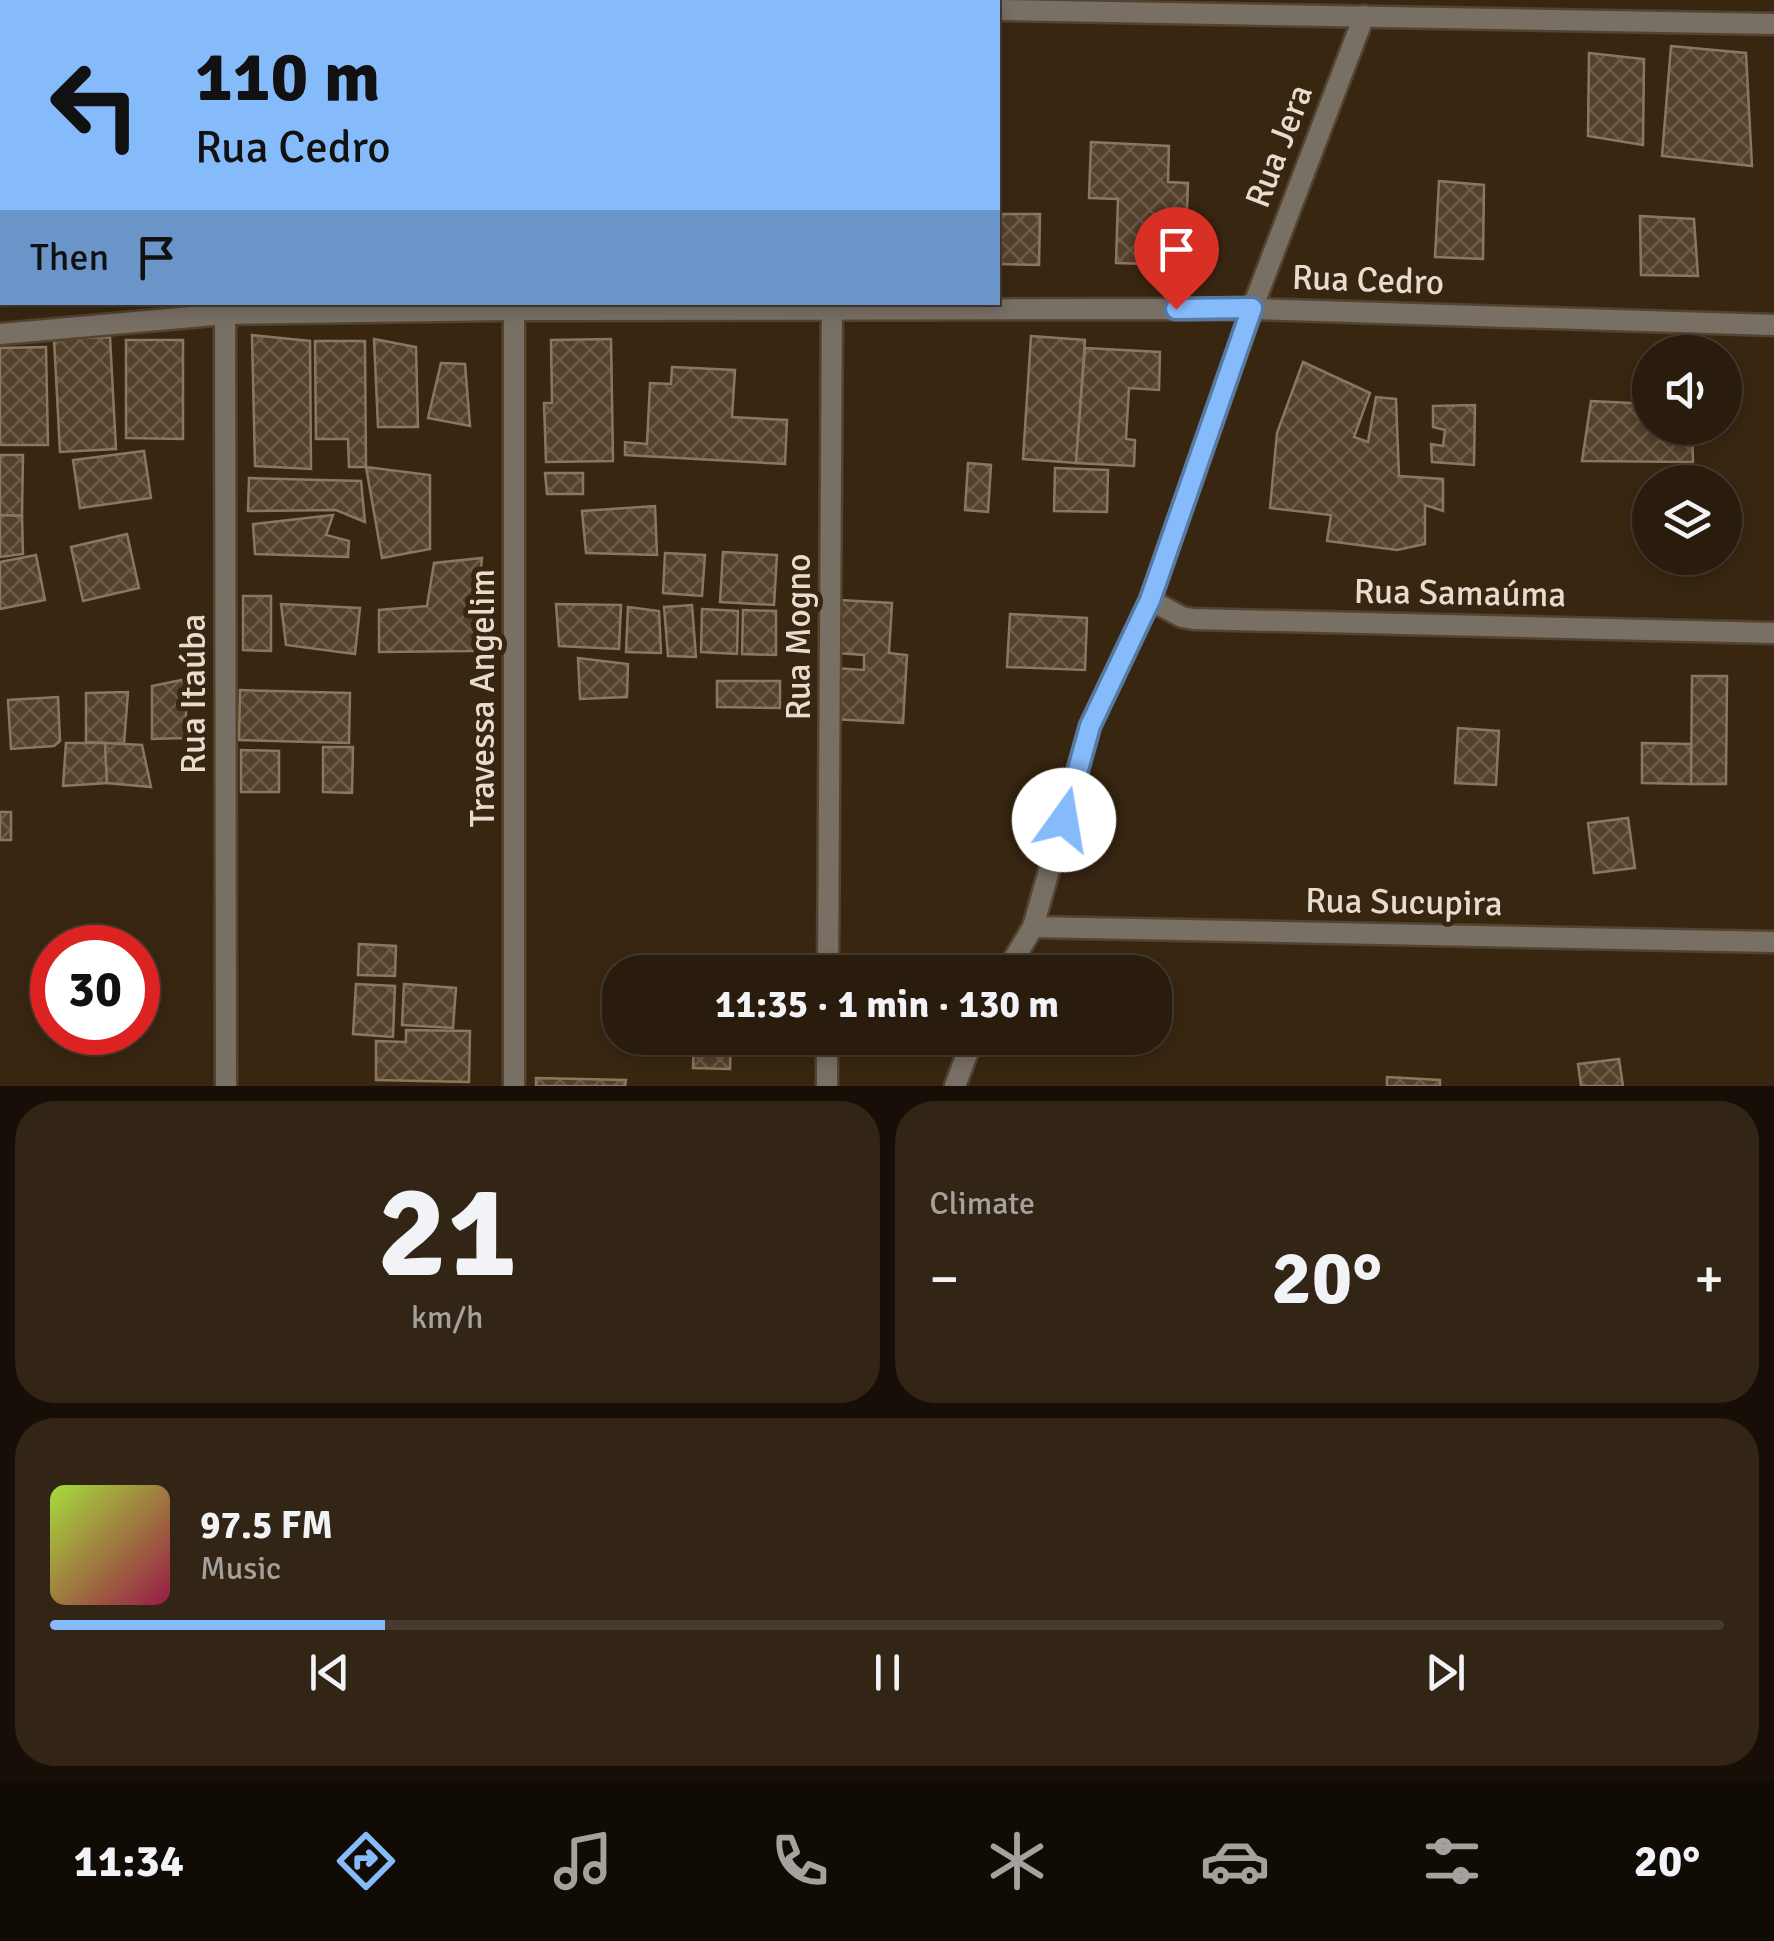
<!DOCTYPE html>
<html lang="en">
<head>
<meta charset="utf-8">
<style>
  :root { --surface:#2a1c0d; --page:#322516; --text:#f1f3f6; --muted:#a5a19d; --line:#463a2e; --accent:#86bbfb }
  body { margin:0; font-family:Signika,sans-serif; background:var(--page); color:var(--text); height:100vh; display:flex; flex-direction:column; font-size:38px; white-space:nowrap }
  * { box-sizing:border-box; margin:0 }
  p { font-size:32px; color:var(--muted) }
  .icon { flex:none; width:55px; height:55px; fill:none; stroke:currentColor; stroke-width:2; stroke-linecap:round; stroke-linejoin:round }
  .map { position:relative; height:1086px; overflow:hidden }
  .sheet { display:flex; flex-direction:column; gap:15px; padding:15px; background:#170f07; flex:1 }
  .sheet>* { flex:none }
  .banner { position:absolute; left:0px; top:0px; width:1000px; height:305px; box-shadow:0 5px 15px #0003,0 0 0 2px var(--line); background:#86bbfb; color:#111; overflow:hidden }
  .tools { position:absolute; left:1632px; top:335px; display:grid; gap:20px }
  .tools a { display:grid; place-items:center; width:110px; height:110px; border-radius:50%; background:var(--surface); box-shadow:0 5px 15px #0003,0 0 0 2px var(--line); font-size:50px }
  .speed { position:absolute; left:30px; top:925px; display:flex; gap:20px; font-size:50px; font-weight:700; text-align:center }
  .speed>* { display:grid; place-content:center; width:130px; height:130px; border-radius:50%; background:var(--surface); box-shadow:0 5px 15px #0003,0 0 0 2px var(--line); line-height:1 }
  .speed .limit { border:15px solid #d22; background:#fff; color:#111 }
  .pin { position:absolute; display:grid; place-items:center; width:85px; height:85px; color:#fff; margin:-102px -42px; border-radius:50% 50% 50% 0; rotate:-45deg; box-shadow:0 0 10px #0007 }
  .pin .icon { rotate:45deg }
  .me { position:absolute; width:110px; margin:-55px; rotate:13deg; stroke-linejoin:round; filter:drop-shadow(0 0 8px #0008) }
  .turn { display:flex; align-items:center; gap:35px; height:210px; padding:0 30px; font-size:45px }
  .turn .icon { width:130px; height:130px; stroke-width:2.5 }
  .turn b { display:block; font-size:70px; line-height:85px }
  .then { display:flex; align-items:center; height:95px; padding:0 30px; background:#0003; gap:20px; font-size:38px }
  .big { font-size:75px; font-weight:700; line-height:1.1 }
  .sheet .card { flex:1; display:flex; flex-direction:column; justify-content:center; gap:15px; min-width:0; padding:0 35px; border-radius:40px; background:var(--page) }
  .sheet .dial { align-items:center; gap:0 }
  .dial b { font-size:130px; line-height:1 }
  .song { display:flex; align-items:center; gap:30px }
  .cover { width:120px; height:120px; border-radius:15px; background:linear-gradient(135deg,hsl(80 70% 55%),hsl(340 70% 35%)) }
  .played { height:10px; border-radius:5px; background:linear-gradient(90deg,var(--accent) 20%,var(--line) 20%) }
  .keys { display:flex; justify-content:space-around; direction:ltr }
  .heat { display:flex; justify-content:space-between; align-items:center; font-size:55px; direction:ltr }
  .sheet .tiles { flex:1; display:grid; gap:15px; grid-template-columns:1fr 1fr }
  .card:last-child { grid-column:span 2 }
  .trip { position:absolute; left:602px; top:955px; width:570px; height:100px; border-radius:40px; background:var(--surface); box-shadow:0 5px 15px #0003,0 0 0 2px var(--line); font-weight:700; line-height:100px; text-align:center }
  .menu { display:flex; height:160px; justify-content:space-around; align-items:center; background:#110b05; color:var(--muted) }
  .menu .icon { width:70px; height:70px }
  .menu .on { color:var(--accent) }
  .menu b { font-size:45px; color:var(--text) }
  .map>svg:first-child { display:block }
</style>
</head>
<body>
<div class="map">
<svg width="1774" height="1086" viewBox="0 0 1774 1086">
  <defs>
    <pattern id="building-cross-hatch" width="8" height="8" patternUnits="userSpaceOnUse" patternTransform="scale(2.5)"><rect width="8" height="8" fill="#55412b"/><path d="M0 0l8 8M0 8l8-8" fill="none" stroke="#6d5c49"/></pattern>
  </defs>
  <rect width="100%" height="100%" fill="#382611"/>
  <g fill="url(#building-cross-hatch)" stroke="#8c765f" stroke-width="2.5">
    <rect x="72" y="0" width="109" height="2"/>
    <path d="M1671,46L1746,53L1752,166L1662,156Z"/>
    <path d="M1589,53L1644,59L1643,145L1588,136Z"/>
    <path d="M1091,142L1169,146L1168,182L1188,183L1185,265L1116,263L1118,199L1089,198Z"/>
    <path d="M1439,181L1484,185L1483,259L1435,257Z"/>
    <path d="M998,214H1040L1039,265L998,264Z"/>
    <path d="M1640,216L1694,219L1698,276L1641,275Z"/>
    <path d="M252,335L310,341L311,469L255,466Z"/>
    <path d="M1031,336L1085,340L1076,463L1023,459Z"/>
    <path d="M110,337L116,449L60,452L54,339Z"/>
    <path d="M374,339L416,347L418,427H378Z"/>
    <path d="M611,339L613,461L546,462L544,403H552L551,340Z"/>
    <path d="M126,340H183V439L126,438Z"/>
    <path d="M315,341H365L366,467H349L348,439H316Z"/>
    <path d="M46,347L48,445H0V348Z"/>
    <path d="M1085,348L1160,352L1159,390L1129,388L1126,439L1135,440L1134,466L1076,463Z"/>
    <path d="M1303,362L1370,393L1354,437L1368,442L1376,397L1396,399L1399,476L1443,479V511L1425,505V544L1397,550L1327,541L1331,515L1270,508L1277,433Z"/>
    <path d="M441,363L465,364L470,426L428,418Z"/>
    <path d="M672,367L735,370L732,417L787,420L785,464L625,455V442L647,444L650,383L671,384Z"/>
    <path d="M1591,401L1650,404V428H1692L1693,462L1582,461Z"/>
    <path d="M1475,405L1474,465L1432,462L1431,444L1443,446L1445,430L1433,427V406Z"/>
    <path d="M144,451L151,498L80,508L73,460Z"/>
    <path d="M0,455H23L22,516L0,515Z"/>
    <path d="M968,463L991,465L988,512L965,510Z"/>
    <path d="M366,467L430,475V549L382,558Z"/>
    <path d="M1055,468L1108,470L1107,512L1054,511Z"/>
    <path d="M545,473H583V494H547Z"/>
    <path d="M249,478L361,481L365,522L336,510L248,511Z"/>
    <path d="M655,506L657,555L586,553L582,511Z"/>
    <path d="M0,515L22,516L23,554L0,557Z"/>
    <path d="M333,515L326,535L349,541L348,557L255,554L253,524Z"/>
    <path d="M127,534L139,588L83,601L71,547Z"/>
    <path d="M723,552L777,555L774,605L720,602Z"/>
    <path d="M665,553L705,555L702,596L663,593Z"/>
    <path d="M36,555L45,600L0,609V562Z"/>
    <path d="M482,558L473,651L379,652V610L427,606L434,563Z"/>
    <path d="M243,596H271V651L243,650Z"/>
    <path d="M840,600L892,603L889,653L907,655L903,723L833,719L835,668L864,670V655L837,653Z"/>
    <path d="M281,604L360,608L355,654L286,645Z"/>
    <path d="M556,604L621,605L619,649L559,646Z"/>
    <path d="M692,605L696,657L668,656L664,607Z"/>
    <path d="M628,607L659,611L661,653L626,652Z"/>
    <path d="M702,609L738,611L737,654L701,652Z"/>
    <path d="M743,610L776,611V655L742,654Z"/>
    <path d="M1010,614L1087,618L1085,670L1007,667Z"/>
    <path d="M578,658L628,664L627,697L580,699Z"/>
    <path d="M1692,676H1727L1726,784H1691Z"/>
    <path d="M186,679V738L152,739V686Z"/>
    <path d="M717,681H780V708L717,707Z"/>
    <path d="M240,690L350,693L349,743L239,740Z"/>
    <path d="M128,692L124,744L86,742V693Z"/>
    <path d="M58,697L60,741L54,746L11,749L8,700Z"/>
    <path d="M1458,728L1499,731L1496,785L1455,783Z"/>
    <path d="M66,743H105L107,783L63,786Z"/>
    <path d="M105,743L142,745L151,787L107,783Z"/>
    <path d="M1642,743L1691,744V784L1642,783Z"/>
    <path d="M323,747H353L352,793L323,792Z"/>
    <path d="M241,750L279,751V792H241Z"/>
    <rect x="0" y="812" width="11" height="28"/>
    <path d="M1628,818L1635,868L1594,873L1588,823Z"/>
    <path d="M359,944L396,946L395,976L358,975Z"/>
    <path d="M356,984L395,986L393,1037L353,1034Z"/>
    <path d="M404,984L456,988L453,1028L402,1025Z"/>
    <path d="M406,1030L470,1031L469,1082L376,1080V1041L406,1042Z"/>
    <path d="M694,1038H731L730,1069L693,1068Z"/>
    <path d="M1619,1059L1623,1086H1581L1578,1064Z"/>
    <path d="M1387,1077L1440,1080V1086H1387Z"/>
    <path d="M536,1078L626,1080L625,1086H536Z"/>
  </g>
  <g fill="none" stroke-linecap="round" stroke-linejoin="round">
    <defs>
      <g id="street">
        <path d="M225,2V0"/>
        <path d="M829,2V0"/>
        <path d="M998,10L1774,24"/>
        <path d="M225,304L226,1086"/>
        <path d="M514,310V1086"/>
        <path d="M0,334L225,314L514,310L1252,309L1774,325"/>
        <path d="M1150,600L1182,617L1193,619L1774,633"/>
        <path d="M1033,927L1774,942"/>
        <path d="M828,972L832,302"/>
        <path d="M1006,972L1033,927L1090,726L1150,600L1252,309L1364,16"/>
        <path d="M827,1086V1038"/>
        <path d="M955,1086L973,1038"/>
      </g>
    </defs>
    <use href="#street" stroke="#54432f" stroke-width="25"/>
    <use href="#street" stroke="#786f65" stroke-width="20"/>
  </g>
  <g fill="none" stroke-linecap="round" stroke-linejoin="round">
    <defs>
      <path id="route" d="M1064,820L1090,726L1150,600L1252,308L1176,309"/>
    </defs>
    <use href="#route" stroke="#577aa3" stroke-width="25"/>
    <use href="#route" stroke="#86bbfb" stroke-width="18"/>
  </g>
  <g text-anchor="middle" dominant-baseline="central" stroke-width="10" stroke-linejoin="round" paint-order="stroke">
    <g font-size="35" fill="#e8dccf" stroke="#382611">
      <text transform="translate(1279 146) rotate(-69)">Rua Jera</text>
      <text transform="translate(1368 280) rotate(2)">Rua Cedro</text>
      <text transform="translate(1460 593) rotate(1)">Rua Samaúma</text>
      <text transform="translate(798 637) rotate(-90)">Rua Mogno</text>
      <text transform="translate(193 694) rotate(-90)">Rua Itaúba</text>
      <text transform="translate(482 698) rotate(-90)">Travessa Angelim</text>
      <text transform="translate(1404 902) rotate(1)">Rua Sucupira</text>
    </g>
  </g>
</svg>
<div class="tools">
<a><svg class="icon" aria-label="sound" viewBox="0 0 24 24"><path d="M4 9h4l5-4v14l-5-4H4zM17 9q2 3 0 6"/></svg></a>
<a><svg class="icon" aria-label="layers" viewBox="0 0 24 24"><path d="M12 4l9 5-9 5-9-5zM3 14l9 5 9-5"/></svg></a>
</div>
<div class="speed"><div class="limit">30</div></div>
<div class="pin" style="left:1176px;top:309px;background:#d93025"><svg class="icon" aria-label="arrive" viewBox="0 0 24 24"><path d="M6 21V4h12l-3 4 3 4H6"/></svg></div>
<svg class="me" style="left:1064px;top:820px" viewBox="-20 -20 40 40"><circle r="19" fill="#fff"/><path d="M0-13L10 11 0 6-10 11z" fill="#86bbfb"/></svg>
<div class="trip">11:35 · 1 min · 130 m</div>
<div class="banner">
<div class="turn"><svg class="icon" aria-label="left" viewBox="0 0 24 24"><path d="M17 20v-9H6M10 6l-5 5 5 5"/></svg><div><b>110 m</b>Rua Cedro</div></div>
<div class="then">Then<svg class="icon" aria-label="arrive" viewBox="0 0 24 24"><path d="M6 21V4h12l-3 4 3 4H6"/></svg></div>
</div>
</div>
<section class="sheet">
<div class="tiles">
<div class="card dial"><b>21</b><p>km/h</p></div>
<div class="card"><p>Climate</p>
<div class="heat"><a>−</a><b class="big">20°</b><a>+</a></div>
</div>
<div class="card">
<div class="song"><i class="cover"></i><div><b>97.5 FM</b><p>Music</p></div></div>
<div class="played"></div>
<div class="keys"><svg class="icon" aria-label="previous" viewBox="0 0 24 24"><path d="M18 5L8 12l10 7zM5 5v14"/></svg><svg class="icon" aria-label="pause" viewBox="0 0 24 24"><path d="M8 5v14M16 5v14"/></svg><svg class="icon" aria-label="next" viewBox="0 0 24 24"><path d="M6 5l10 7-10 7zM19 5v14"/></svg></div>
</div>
</div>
</section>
<nav class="menu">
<b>11:34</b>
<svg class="icon on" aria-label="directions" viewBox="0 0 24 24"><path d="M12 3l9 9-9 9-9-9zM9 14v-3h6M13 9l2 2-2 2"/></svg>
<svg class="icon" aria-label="music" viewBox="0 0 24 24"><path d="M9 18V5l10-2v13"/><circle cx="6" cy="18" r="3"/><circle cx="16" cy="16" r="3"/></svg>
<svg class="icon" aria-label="phone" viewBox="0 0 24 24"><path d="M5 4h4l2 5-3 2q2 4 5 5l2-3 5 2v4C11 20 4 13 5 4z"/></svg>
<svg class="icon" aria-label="climate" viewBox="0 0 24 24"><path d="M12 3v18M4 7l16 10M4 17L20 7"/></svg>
<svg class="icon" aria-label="car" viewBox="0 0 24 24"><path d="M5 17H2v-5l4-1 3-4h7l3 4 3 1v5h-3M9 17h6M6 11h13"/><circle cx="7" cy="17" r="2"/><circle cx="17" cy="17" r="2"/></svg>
<svg class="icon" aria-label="filters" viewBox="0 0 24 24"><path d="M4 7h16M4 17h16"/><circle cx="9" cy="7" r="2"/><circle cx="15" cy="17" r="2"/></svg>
<b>20°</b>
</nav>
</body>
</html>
